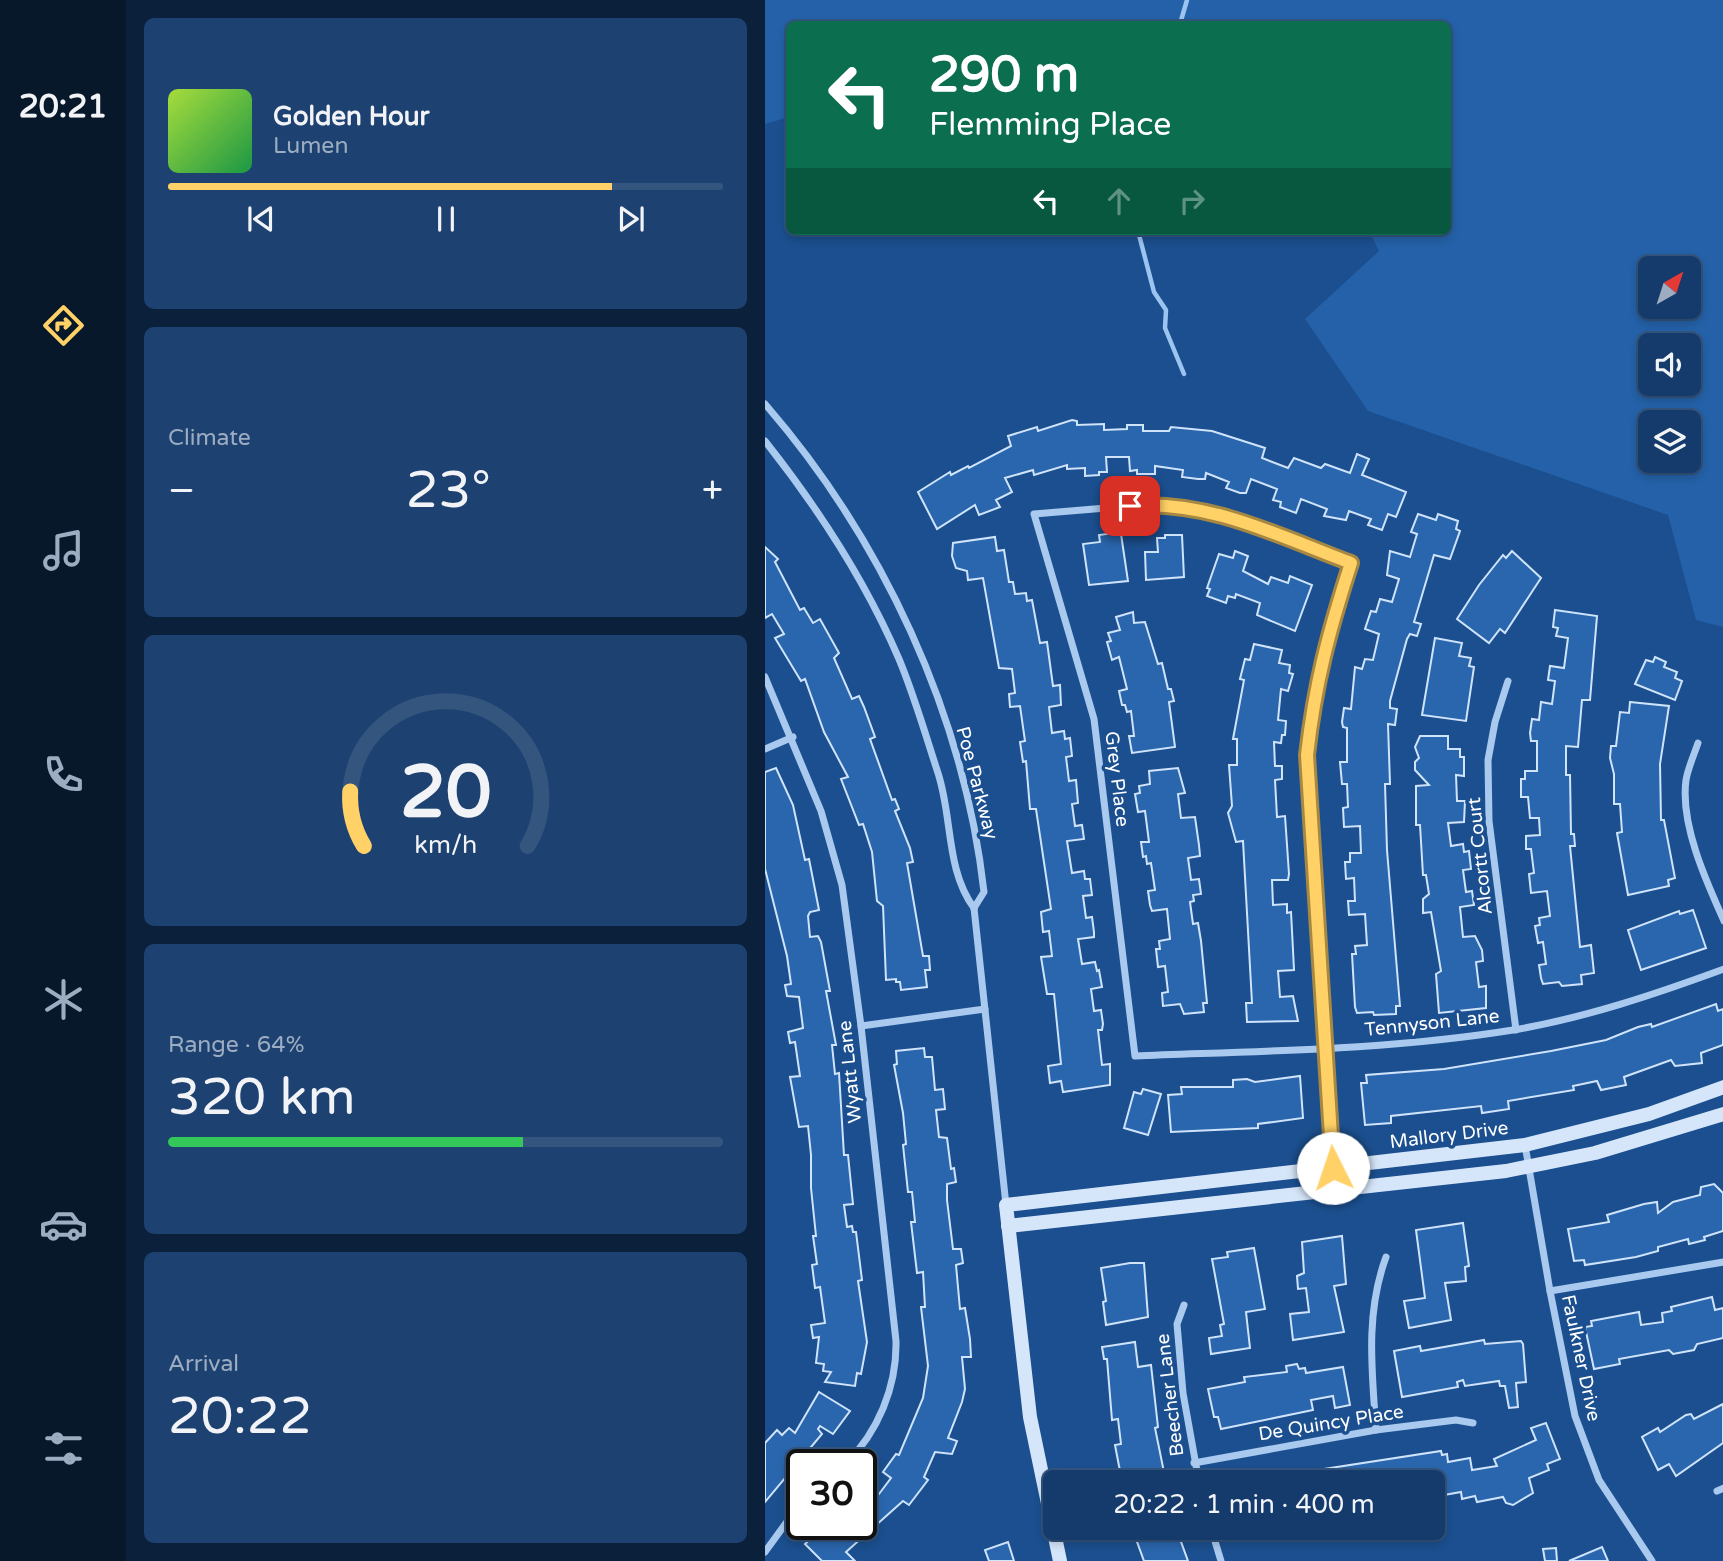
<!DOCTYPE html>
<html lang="en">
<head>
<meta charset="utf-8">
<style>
  :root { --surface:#143b6b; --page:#1d4271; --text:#f1f3f6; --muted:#9dadc1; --line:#33557e; --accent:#ffd166 }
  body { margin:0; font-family:"Varela Round",sans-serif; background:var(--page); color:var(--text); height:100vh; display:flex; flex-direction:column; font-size:26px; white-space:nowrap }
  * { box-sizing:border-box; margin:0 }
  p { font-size:23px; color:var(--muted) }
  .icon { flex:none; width:38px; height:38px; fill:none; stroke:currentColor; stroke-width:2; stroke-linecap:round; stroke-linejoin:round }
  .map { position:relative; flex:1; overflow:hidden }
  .drawer { display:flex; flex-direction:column; gap:18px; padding:18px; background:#0b203b; width:639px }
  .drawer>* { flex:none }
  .guide { position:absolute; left:21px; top:21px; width:665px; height:214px; border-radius:10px; box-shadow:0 4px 10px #0003,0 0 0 2px var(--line); background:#0b6e4f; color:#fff; overflow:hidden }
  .needle { width:46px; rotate:39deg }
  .fabs { position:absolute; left:873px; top:256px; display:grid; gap:14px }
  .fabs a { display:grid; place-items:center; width:63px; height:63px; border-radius:10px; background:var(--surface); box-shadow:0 4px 10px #0003,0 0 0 2px var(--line); font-size:35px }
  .speed { position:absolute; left:21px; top:1449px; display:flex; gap:14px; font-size:35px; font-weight:700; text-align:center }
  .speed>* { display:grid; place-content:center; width:91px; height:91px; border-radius:50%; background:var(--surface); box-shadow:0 4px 10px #0003,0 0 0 2px var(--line); line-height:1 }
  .speed .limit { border:4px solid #111; border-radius:10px; background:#fff; color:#111 }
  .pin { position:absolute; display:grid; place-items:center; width:60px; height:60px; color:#fff; margin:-30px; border-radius:14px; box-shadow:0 4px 10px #0006 }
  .me { position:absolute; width:77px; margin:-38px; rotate:356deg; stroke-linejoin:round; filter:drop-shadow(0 0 5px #0008) }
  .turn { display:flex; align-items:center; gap:24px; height:147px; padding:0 28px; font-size:32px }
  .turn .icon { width:91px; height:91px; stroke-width:2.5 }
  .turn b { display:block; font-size:49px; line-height:60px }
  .lanes { display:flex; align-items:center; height:66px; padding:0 28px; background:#0003; justify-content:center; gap:35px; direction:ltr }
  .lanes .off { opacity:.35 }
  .big { font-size:52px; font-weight:600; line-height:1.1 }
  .drawer .widget { flex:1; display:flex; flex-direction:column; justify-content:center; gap:10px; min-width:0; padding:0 24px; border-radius:10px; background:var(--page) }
  .drawer .dial { align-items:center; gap:0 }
  .dial svg { height:182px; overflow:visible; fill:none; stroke:var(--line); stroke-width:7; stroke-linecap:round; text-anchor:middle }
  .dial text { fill:var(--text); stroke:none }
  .song { display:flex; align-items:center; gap:21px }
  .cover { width:84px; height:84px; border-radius:10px; background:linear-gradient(135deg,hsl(80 70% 55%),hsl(140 70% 35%)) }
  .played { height:7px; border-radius:4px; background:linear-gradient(90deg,var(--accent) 80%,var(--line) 80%) }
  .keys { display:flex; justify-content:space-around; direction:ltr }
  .heat { display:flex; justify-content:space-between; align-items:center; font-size:38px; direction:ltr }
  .charge { height:10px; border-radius:5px; background:linear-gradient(90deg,#34c759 64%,var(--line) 0) }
  .trip { position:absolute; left:278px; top:1470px; width:402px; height:70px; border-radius:10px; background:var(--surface); box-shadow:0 4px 10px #0003,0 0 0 2px var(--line); font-weight:600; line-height:70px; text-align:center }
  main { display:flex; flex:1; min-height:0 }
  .menu { display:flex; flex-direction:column; width:126px; justify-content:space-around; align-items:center; background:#08182b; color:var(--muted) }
  .menu .icon { width:49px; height:49px }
  .menu .active { color:var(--accent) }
  .menu b { font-size:32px; color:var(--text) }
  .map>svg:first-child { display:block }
</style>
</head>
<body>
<main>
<nav class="menu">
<b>20:21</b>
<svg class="icon active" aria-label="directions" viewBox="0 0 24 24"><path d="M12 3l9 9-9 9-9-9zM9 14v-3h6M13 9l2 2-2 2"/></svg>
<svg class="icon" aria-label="music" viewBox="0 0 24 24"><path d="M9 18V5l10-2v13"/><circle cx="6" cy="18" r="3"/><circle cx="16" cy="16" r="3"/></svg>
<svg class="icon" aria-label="phone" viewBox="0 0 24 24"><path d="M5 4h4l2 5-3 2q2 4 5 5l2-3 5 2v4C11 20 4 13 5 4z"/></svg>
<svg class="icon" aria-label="climate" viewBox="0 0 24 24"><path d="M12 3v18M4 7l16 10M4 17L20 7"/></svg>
<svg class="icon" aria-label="car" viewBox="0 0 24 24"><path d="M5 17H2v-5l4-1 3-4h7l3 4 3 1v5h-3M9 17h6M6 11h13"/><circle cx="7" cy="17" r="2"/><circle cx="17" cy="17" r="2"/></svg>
<svg class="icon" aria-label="filters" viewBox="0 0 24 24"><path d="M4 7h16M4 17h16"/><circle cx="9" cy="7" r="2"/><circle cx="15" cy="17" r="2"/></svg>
</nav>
<section class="drawer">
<div class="widget">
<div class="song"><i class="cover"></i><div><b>Golden Hour</b><p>Lumen</p></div></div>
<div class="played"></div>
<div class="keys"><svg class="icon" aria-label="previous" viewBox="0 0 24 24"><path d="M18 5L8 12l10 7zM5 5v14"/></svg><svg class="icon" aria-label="pause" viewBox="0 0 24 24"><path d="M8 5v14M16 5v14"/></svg><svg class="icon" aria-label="next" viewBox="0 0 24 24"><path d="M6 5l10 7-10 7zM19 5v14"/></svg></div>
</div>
<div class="widget"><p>Climate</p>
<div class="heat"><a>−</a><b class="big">23°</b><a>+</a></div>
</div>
<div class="widget dial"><svg viewBox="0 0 100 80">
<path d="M14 69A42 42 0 1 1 86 69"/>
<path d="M14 69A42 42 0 0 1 8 45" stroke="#ffd166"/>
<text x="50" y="56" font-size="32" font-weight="700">20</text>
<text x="50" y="72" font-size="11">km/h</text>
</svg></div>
<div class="widget"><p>Range · 64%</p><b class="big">320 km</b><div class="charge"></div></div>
<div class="widget"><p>Arrival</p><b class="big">20:22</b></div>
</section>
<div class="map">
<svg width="959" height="1561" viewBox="0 0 959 1561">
  <rect width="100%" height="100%" fill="#1b4f8f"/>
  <path fill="#2461a8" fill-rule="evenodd" d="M0,0H958V627L931,620L903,515L603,411L540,319L614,251L604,231H682V24H24V117L0,124ZM886,268H924V306H886ZM886,345H924V383H886ZM886,422H924V460H886Z"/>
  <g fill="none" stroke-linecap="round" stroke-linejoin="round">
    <g stroke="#9cc4f0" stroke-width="4.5">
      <path d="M415,24L422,0"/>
      <path d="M373,231L389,292L401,310L400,328L419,374"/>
    </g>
  </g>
  <g fill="#2a66ad" stroke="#cfe3fa" stroke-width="2">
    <path d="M307,420L312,421V425L339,424V430L362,429V425H378V431H404L406,427L447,431L500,448L497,458L523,468L529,458L556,468L560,464L585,473L592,454L604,459L597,475L641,492L631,517L623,514L617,530L603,525L606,519L584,511L581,520L559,516L562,509L536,499L531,513L515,507L516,502L508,500L512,489L486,479L481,493H475L461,488L464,482L441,473L440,479H433L417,477L418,470L390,466V474H372V470L365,471L364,457H341L342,472H334V475L320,476V468L302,469V465L269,475L268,470L240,478L247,492L231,500L235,507L214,515L210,505L172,529L153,492L185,472L186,475L203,466L204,468L246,446L243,436L272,427L273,431Z"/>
    <path d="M653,514L671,520L673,514L693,521L691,529L695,531L685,559L669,555L649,622L656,624L652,636L645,634L642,639L625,701V708L632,709L630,725L623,724L625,784H620L622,850L635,1006H631V1014L609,1015L608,1012L592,1013L590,1007L587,954H591L590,946L602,945L600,914L584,915L583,901H590L589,878L581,879L580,862H585V853H596L595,826L579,827L578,808L583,807L582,784H577L575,762H582V728L578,727L577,722L579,708L586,709L590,667L597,669L600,659L608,660L614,634L600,629L606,611L611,612L615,599L627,602L634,579L622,575L625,551L645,557L652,534L646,532Z"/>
    <path d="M349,533L356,534L363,581L324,585L318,544L335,542L334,535Z"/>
    <path d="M400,535H417L419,577L381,580L380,552H393L392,538H400Z"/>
    <path d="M230,537L232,551L239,550L244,582H248L250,594L261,593L262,601L267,600L275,643L282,642L288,686L295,685L296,705L284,707L287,733L299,731L300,739L305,738L307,756L301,757L304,781L311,780L313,803L307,804L310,826L317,825L319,839L302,841L307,873L319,871L320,879H325L327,895L318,896L321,918L327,917L329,932V937L313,939L317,964L330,962L332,971L334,970L337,987L326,989L329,1011L336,1010L338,1024L337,1030H333L337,1065L345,1064V1085L298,1092L296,1081L285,1083L283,1066L296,1064L289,994H282L276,957L287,956L284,931L278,932L276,912L286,909L271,809H265L261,761L258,762L255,742L260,741L255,706L245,707L244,694L250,693L247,669L234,668L218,578L203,580L202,571L191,568L187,556L188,543Z"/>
    <path d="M0,547L13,559L10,562L35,610L39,608L48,623L55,619L74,653L69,658L87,699L94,696L99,707L110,737L105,739L127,800L130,799L134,809L130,811L145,848L148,862L142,863L158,956H164L165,970H160L162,987L136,990L135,982H131V979L121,980L118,906L112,901L107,852L98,824L94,825L76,779L83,777L59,732L40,679L36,681L10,638L19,634L7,614L0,618Z"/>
    <path d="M470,551L483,556L478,571L503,584L506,577L523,583L525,576L547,585L530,631L492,615L495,603L471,594L470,598L463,596L461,603L442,596L445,589L442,588L454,554L468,558Z"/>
    <path d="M747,551L776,578L740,633L735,629L724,643L692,619L714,585L738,555L741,558Z"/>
    <path d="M790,610L832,616L825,700H817L813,747L801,746V775H805L806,834H809L810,846H805L815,947L826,945L829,973L816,975L817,984L797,986L794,982L778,984L776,978L774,965L781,964L778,942L773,943L770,926L775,925L774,918L785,916L782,891L766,893L764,874L769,873L766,849H761V836L775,835L774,818H765L763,797H756V779H760V771H772V741H766L765,733L767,719L774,720L776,702L787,704L790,681L783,680L785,666L799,668L803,638L791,636L793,628L788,627Z"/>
    <path d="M368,612L369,623L380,622L393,664L397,663L403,689H406L409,701L404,702L410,747L367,753L364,736H369L366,711L362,712L360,705H357L354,691L362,689L354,657L347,660L342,642L346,641L343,633L355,630L351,617Z"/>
    <path d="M670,638L697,643L694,656L706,658L704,666L709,667L701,721L657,715Z"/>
    <path d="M489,644L517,650L514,663L525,665L524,673L528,674L523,691L516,689L513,720L521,721L520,735H517L516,743L509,742L510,766H517V779L510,780L512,817L520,816L524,874L523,880H507L508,905L522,904V913L526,912L528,950L529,970L513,971L515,997L528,996L533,1021L482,1022L481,1003H487L478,841L471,842L463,813L467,806L464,765H472V739H468L479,680L475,679L480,659L485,660Z"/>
    <path d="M890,657L901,662L899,667L912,672L910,678L917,681L910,700L870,684L881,660L888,662Z"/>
    <path d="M865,702L904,706L895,764L896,820H899L910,878L903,880L904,886L863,895L852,833L857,832L855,804H849V774L845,758L846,746H851L855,712L864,713Z"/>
    <path d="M655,736H683V749H695V757H699V776L691,775L692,801H700L699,822L683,823L686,846L698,844L699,852L704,851L706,869L698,870L701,892L707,891L709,905L695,907L698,937L710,936L717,950L718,961L711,962L714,987L721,986V1008L674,1013L671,974L676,971L666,912L658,913V899L664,894L661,875H658L655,825H651V786L664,785L650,770V762L654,758L650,747Z"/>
    <path d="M11,768L28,805L40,860L44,859L54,910L45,912L43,916L45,937L53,936L56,942L65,991H61L71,1045H67L70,1074L74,1073L79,1155H83L88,1204L79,1205L82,1227L87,1226L88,1232H91L97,1280L93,1281L102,1342L96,1374L92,1373L90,1386L60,1382L66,1372L58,1371L59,1364L51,1363L54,1337L48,1338L46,1325L60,1323L55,1287L50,1288L47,1265L52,1264L48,1236H51L46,1188V1155L43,1126L34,1127L25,1077L35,1076L30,1042L25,1043L23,1032L38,1028L34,997L22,996L20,985L26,984L22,956L0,869V772Z"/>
    <path d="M413,768L420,793L413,794L416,818L430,817L434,845L435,856L423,858L426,880L434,879L436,894L428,895L429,901L425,902L428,924L433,923L436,941L442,1003H438L439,1012L419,1014L415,1004L398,1006L397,993L403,992L400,966L393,967L391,949H395L394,941L405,939L402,909L387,911L385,905L383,891L390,890L386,863L382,864L381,856L378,857L376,842H384L380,811L373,812L370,794L375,793L374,786L385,784L384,771Z"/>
    <path d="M928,910L941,948L876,970L863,930L914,911L915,914Z"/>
    <path d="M951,1004L953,1011L958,1009V1045L936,1053L937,1063L910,1066L906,1060L859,1077L861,1085L836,1090L832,1081L808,1086L809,1090L743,1101L744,1109L717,1113L716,1106L626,1116V1123L600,1125L596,1083H602L601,1075L679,1069L786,1051L841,1040L873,1027L886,1024L887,1027Z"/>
    <path d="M159,1048L160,1057H167L170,1090L178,1089L180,1109L171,1110L174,1137L182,1138L186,1169L189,1168L191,1182L182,1184V1200L188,1249H196L198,1263L191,1265L195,1309L200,1308L205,1339L206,1357H197L200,1389L197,1402L183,1438L192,1441L187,1454L170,1452L159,1477L163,1480L144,1505L138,1501L81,1552L90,1561H57L40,1544L50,1535L47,1532L55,1524H96V1481L111,1498L126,1478L118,1472L131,1454L134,1455L158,1398L163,1366L156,1307H160L158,1272L152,1273L146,1222H150L147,1192H143L138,1145L141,1144L138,1113L129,1065L132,1064L131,1051Z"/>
    <path d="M535,1076L538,1118L493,1124V1128L406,1132L403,1095L417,1094L416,1087H468V1080L482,1079L490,1082Z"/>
    <path d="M378,1089L396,1094L383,1135L359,1128L369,1092L376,1094Z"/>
    <path d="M949,1184L958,1193V1231L939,1237L940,1240L924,1244L923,1239L893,1247V1251L871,1257L820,1265L819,1260L809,1261L803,1229L844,1222L842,1215L879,1204L892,1202L893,1213L908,1202L935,1195L936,1187Z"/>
    <path d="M698,1223L704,1266L700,1267L701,1281L680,1283L686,1320L644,1328L639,1301L660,1298L651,1230Z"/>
    <path d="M577,1236L581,1284L569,1286L579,1332L528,1340L525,1314L544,1312L541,1288L533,1289L532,1276L539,1273L537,1242Z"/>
    <path d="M489,1248L500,1309L481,1312L485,1348L446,1354L444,1338L457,1336L455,1325L459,1324L447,1259L463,1257L462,1252Z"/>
    <path d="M365,1263H379L383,1317L341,1325L338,1302L341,1301L336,1268Z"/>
    <path d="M947,1297L950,1310L958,1308V1338L932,1344L929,1350L908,1354L904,1350L854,1359L855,1364L829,1369L820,1327L827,1326L826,1321L874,1312L876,1325L898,1322L897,1313L907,1311L906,1307Z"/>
    <path d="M719,1340L720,1344L756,1341L758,1344L761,1382L751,1383L753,1407L744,1408L740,1386H735L734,1381L700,1386L698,1380L692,1382L693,1387L637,1397L629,1351L655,1346L656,1351Z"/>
    <path d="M370,1342L373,1367L386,1365L393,1427L390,1428L401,1482H358L354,1466L350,1445L356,1444L353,1419L347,1420L342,1359H339L337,1347Z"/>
    <path d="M532,1364L534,1369L540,1368L541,1373L578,1367L585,1405L570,1408L568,1396L546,1400L548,1410L456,1429L453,1417H449L443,1389L480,1382L479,1377L522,1372L521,1366Z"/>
    <path d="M54,1392L85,1411L68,1434L55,1426L53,1429L57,1434L0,1502V1443L12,1430L17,1435L24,1428L30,1433Z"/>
    <path d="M958,1404V1443L911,1476L904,1464L893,1470L877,1437L893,1428L895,1432L921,1415L926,1414L929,1419Z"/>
    <path d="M781,1423L795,1459L782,1464L784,1470L764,1478L768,1493L748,1505L741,1503L738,1497L712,1502L710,1496L697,1499L696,1492L668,1497V1482H524V1476L546,1471L676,1451L677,1455L682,1454L683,1462L705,1458L707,1470L732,1466L729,1459L771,1440L766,1428Z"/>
    <path d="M367,1528H411L423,1561H379Z"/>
    <path d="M243,1542L249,1561H224L220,1550Z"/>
    <path d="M837,1547L843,1561H804Z"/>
    <path d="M791,1548L792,1561H780L778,1549Z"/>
  </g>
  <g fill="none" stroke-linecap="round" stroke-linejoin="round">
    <g stroke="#a9c9ee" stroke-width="7">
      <path d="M0,404C117,539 199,714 219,892L209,908"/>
      <path d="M0,441C53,508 100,580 134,659C149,695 160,733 172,770C188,815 180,869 209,908"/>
      <path d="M0,677L56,811L77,885L96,1026L131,1341C132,1387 113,1432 80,1465"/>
      <path d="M743,681L730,722L723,760L724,821L751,1030"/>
      <path d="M933,743C929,755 923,768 921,780C915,824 941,881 959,921"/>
      <path d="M0,749L28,737"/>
      <path d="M209,908L241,1205"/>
      <path d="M96,1026L220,1009"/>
      <path d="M760,1145L785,1291L810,1416L834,1480L887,1561"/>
      <path d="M568,1167L542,755L548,697L561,640L586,563L450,513L389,504L269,514L329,719L370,1056C496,1051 624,1050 748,1030C820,1018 891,994 959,969"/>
      <path d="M785,1291L959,1262"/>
      <path d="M419,1305L412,1324L418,1393L434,1482"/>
      <path d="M611,1430C607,1371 600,1314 621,1257"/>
      <path d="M429,1463L611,1430L691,1420L708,1423"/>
      <path d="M952,1491L959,1488"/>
      <path d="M446,1528L456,1561"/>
      <path d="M0,1552L37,1501"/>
    </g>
    <g stroke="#d6e6fa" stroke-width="14">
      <path d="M243,1226L741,1171L830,1153L959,1114"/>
      <path d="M295,1561L265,1417L241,1205L760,1145L884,1114L959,1087"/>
    </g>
  </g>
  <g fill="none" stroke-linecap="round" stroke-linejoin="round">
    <defs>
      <path id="route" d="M365,506C442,499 516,537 586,563C564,631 550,683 542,755L568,1168"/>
    </defs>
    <use href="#route" stroke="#a68842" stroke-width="18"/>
    <use href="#route" stroke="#ffd166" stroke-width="12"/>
  </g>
  <g text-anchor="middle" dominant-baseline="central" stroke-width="7" stroke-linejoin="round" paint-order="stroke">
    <g font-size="19" fill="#fff" stroke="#1b4f8f">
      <text transform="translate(352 779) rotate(83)">Grey Place</text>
      <text transform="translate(212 783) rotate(75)">Poe Parkway</text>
      <text transform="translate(715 856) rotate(-96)">Alcortt Court</text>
      <text transform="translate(667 1023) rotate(-6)">Tennyson Lane</text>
      <text transform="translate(85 1072) rotate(-96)">Wyatt Lane</text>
      <text transform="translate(684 1135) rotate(-7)">Mallory Drive</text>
      <text transform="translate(816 1358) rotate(78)">Faulkner Drive</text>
      <text transform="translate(405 1395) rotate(-97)">Beecher Lane</text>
      <text transform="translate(566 1423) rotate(-9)">De Quincy Place</text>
    </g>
  </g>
</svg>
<div class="fabs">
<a><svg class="needle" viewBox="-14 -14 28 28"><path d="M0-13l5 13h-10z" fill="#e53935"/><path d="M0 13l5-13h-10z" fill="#9dadc1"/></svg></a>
<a><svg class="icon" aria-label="sound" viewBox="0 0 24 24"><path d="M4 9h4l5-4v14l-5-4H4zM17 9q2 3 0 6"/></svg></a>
<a><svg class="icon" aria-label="layers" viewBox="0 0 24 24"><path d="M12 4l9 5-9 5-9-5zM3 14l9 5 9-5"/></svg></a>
</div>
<div class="speed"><div class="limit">30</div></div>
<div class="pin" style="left:365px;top:506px;background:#d93025"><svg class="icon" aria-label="arrive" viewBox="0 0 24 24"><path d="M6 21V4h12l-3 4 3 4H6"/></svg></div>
<svg class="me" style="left:568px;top:1168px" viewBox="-20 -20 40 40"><circle r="19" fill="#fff"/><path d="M0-13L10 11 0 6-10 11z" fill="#ffd166"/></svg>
<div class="trip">20:22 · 1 min · 400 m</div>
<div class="guide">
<div class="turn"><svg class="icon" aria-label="left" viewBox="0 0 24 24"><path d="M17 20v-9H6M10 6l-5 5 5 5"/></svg><div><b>290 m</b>Flemming Place</div></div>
<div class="lanes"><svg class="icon" aria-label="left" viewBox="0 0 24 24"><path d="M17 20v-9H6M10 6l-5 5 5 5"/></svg><svg class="icon off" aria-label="ahead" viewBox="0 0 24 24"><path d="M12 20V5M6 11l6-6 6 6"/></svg><svg class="icon off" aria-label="right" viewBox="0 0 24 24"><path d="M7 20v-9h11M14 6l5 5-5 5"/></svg></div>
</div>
</div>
</main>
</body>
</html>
